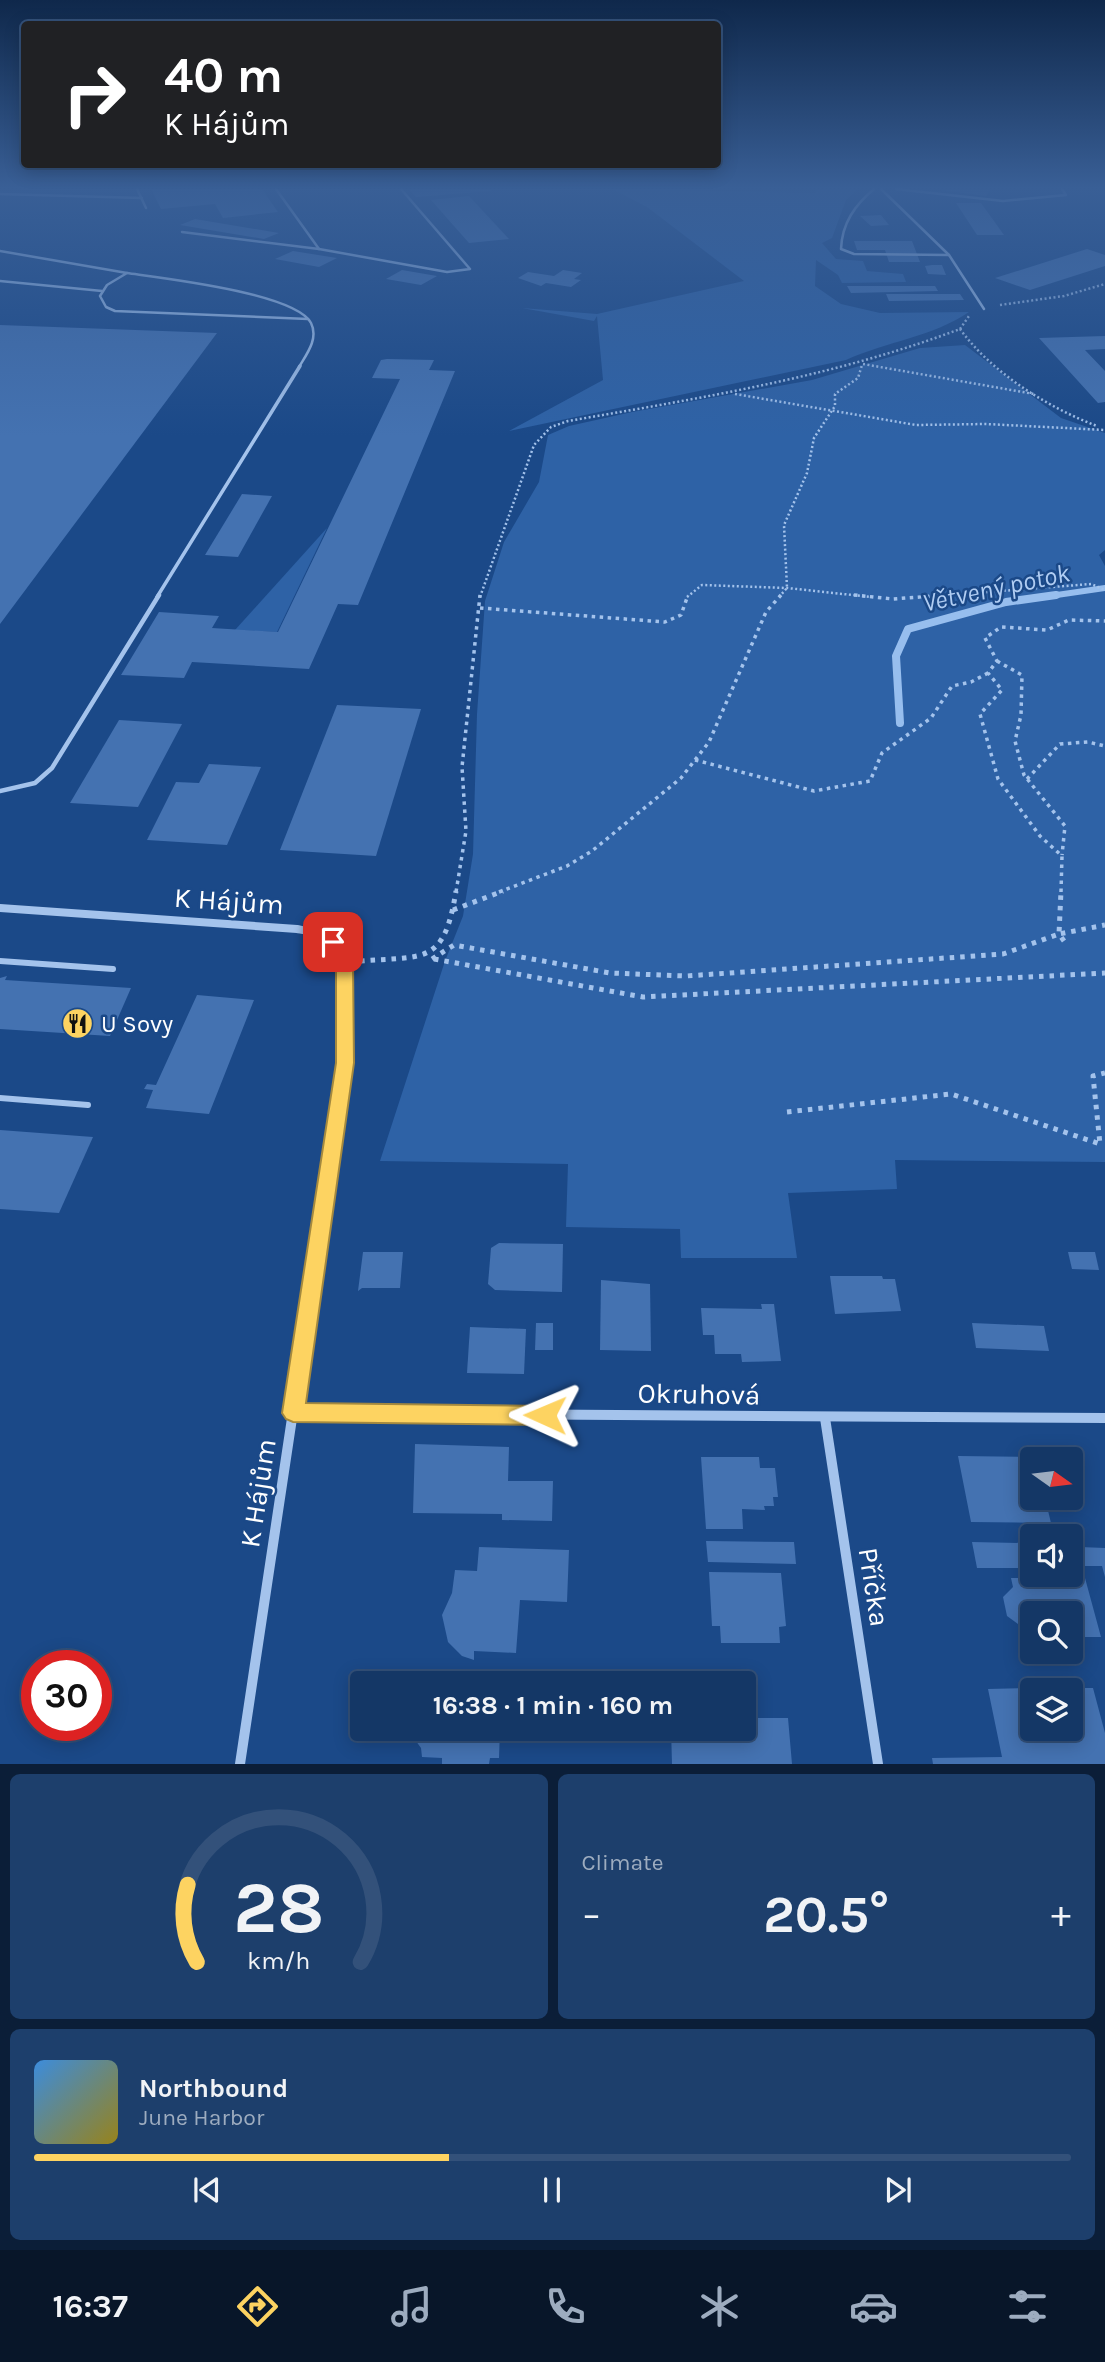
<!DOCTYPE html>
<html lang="en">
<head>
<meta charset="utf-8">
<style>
  :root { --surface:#143766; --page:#1d3f6c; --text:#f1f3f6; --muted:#9dacbf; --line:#33517a; --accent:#fdd361 }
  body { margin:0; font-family:Karla,sans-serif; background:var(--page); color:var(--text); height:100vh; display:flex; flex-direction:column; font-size:26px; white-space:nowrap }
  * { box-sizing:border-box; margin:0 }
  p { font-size:23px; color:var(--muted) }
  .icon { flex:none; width:38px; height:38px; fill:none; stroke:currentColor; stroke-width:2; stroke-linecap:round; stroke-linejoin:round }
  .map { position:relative; height:1764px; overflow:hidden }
  .panel { display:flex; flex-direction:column; gap:10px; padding:10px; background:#0b1e38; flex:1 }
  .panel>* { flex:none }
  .top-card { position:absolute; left:21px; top:21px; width:700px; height:147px; border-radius:7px; box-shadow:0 4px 18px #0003,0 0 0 2px var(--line); background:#202124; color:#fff; overflow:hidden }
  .needle { width:46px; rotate:104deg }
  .controls { position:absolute; left:1020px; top:1447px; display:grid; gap:14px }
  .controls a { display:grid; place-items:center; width:63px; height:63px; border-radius:7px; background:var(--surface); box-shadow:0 4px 18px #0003,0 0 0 2px var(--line); font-size:35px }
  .speed { position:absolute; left:21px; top:1650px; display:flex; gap:14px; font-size:35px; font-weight:700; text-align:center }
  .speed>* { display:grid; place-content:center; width:91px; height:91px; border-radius:50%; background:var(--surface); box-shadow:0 4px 18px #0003,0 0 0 2px var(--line); line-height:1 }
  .speed .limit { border:10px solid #d22; background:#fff; color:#111 }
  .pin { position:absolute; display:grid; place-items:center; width:60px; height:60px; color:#fff; margin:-30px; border-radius:14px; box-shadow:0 4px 10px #0006 }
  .me { position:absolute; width:77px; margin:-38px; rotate:271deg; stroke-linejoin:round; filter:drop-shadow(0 0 5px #0008) }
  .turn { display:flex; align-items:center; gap:24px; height:147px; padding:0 28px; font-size:32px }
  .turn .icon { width:91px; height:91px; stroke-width:2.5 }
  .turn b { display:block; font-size:49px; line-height:60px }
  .big { font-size:52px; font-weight:700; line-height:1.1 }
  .panel .card { flex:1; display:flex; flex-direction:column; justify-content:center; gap:10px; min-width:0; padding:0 24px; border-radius:10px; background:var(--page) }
  .panel .dial { align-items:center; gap:0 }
  .dial svg { height:182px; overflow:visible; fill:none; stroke:var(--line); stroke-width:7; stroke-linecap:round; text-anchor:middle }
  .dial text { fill:var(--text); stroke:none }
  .song { display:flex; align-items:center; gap:21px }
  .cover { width:84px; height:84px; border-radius:10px; background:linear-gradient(135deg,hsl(210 70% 55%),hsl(50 70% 35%)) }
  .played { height:7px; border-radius:4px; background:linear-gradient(90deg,var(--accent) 40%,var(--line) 40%) }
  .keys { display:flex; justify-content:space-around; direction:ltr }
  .heat { display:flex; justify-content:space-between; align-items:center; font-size:38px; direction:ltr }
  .panel .tiles { flex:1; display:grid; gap:10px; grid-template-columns:1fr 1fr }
  .card:last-child { grid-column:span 2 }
  .trip { position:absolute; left:350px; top:1671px; width:406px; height:70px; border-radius:7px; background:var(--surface); box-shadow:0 4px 18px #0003,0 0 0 2px var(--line); font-weight:700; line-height:70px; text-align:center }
  .tabs { display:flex; height:112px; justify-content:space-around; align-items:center; background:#081629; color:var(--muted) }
  .tabs .icon { width:49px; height:49px }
  .tabs .on { color:var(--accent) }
  .tabs b { font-size:32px; color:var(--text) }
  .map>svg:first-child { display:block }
</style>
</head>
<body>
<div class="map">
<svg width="1105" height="1764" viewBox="0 0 1105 1764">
  <rect width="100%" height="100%" fill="#1b4988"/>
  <g fill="#2e62a6">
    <path d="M612,189L816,193V189H858L846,200L832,238L822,243L836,259L863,261L867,271L903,274L906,282L842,283L838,275L816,260L815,286L841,304L880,313L969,312C932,337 888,341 846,360L509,431L603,380L597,316L594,321L522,308L597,314L744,281L647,207Z"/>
    <path d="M965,345L1061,418L1105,433V550L1099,555L1105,566V1162L895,1160L897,1189L788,1193L797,1258H681L680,1229L566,1227L568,1164L380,1161L445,961L463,916L473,854L477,714L485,601L504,542L539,482L548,435L569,426L632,412L812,380L920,348Z"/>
    <path d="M327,528L277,632L235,630Z"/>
  </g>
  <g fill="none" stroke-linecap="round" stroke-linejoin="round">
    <path stroke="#97beee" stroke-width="6" d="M1043,597L1105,588"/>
    <path stroke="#97beee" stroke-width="8" d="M900,723L896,656L908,629L1006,602L1056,595"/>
  </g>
  <g fill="#4472b1">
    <path d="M151,189H262L278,212L223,218L215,204L161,209Z"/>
    <path d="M408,189H491V191L416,197Z"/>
    <path d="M933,189H991L986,196Z"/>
    <path d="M469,196L509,239L469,243L431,200Z"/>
    <path d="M956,203H981L1004,235H977Z"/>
    <path d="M881,215L889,225L871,226L860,216Z"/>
    <path d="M195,219L279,233L264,239L180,225Z"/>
    <path d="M854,241H912L920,262H889L885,250H857Z"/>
    <path d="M1087,249L1105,255V266L1030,290L995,278Z"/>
    <path d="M293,251L337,258L319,267L275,259Z"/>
    <path d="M932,265H942L946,275L928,274L925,266Z"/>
    <path d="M402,270L437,276L421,285L386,279Z"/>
    <path d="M563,270L582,273L574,279L581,280L571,287L546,283L541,286L518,278L528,272L554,276Z"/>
    <path d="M847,286H935L938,291L851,293Z"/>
    <path d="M886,294H960L964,300L889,301Z"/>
    <path d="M0,325L217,333L0,624Z"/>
    <path d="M1105,336V349L1085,350L1105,371V402L1098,403L1039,338Z"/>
    <path d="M387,359L434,360L429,370L455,371L358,605L338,604L309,669L192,662L184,678L121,675L159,612L219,616L212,628L278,632L400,379L372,378L381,360Z"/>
    <path d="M242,494L272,496L238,557L205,555Z"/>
    <path d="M337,705L421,709L376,856L280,850Z"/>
    <path d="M119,720L182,724L138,807L70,803Z"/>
    <path d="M209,764L261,767L227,845L147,840L176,782L199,783Z"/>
    <path d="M7,976L5,980L131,988L110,1036L0,1029V978Z"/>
    <path d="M197,995L254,1000L209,1114L146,1108L153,1090L144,1089L147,1084L156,1085Z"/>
    <path d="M0,1130L93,1137L59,1213L0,1209Z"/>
    <path d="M499,1243L563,1244L562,1292L495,1290L488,1284L491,1248Z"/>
    <path d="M363,1252H403L400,1288H362L358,1291Z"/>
    <path d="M1068,1252H1095L1099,1270L1072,1269Z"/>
    <path d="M830,1276H882L883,1279H895L901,1311L835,1314Z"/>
    <path d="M601,1280L650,1284L651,1351L600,1350Z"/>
    <path d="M761,1304H774L781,1361L742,1362L741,1354H715L714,1335H703L701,1308L762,1309Z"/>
    <path d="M536,1323H553V1350H535Z"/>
    <path d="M972,1323L1044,1326L1049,1351L976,1348Z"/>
    <path d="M470,1327L526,1329L524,1374L467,1373Z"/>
    <path d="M415,1444L509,1447L508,1481H553L552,1521L502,1520V1514L413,1513Z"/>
    <path d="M958,1456L1036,1457L1032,1460V1498H1045L1051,1523L971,1522Z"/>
    <path d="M701,1457H759L760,1468H775L778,1497H773L774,1506H764L765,1510L742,1509L743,1529H706Z"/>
    <path d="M706,1541L794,1542L796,1564L708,1562Z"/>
    <path d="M972,1542L1024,1543L1030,1568H977Z"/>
    <path d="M479,1547L569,1550L567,1602L520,1600L516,1653L474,1651V1660L462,1656L448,1642L442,1615L452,1593L455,1570L477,1571Z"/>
    <path d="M1080,1547L1105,1548V1577L1102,1566H1084Z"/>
    <path d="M709,1572L781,1573L786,1626L779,1627L780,1643H721L720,1626H712Z"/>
    <path d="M1011,1578H1085L1101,1637H1080L1082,1649H1071V1614H1032V1637H1024L1022,1627L1007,1616L1003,1597L1013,1587Z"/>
    <path d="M1032,1688V1729H1071V1690L1056,1688H1093L1105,1733V1764H933L932,1758L1002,1757L988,1689Z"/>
    <path d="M744,1718H788L792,1764H672L671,1729H744Z"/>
    <path d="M414,1729H500L499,1758H490L489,1764H442V1758L422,1757L421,1748L413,1737Z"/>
  </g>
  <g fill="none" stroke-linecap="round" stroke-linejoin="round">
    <g stroke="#a4c3ec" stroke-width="2.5" stroke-dasharray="2 2.5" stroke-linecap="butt">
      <path d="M1000,305L1064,296L1105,284"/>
      <path d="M960,329C992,373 1047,407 1097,426"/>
      <path d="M960,329L969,316"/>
      <path d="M863,364L1034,394"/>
      <path d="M735,394L916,425L986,424L1105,430"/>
      <path d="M480,597L534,445L551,427L568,421C701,398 833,377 960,329"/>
      <path d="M687,597L702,585L787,588L871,597"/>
      <path d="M779,597L787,588L784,525L807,473L814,438L835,406V394L858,378L862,365"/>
      <path d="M923,597L1091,584L1105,590"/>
    </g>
    <g stroke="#a4c3ec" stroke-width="3.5" stroke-dasharray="3.5 4.5" stroke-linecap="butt">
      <path d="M854,595L893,599L946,595"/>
      <path d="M480,608L665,622L681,615L688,595"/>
      <path d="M997,661L1022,675L1021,715L1015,741L1024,775L1065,826L1062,855"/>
      <path d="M695,760L814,791L870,781L882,753L931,718L952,686L971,682L988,673"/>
      <path d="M1027,779L1060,744L1088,742L1105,746"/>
      <path d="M456,892L466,831L462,767L480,595"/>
      <path d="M499,892L567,866L592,851L681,778L709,742L766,612L781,595"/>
      <path d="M1061,892L1062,856L1040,836L998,779L980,714L1002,690L988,673L997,661L985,638L1001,627L1047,630L1069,620L1105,621"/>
    </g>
    <g stroke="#a4c3ec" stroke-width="5" stroke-dasharray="4.5 6" stroke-linecap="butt">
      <path d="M453,910L503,891"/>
      <path d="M1064,941L1059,934L1105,925"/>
      <path d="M432,959L454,945L610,973L686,976L1003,954L1059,934L1061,891"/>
      <path d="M434,959L643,997L1105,973"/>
      <path d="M360,961C426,956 444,965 456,891"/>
      <path d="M787,1112L951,1094L1100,1144L1093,1076L1105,1073"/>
    </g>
    <g stroke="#a4c3ec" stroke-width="2.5">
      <path d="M137,189L146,208"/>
      <path d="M276,189L319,249"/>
      <path d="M874,189C855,205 842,223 841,249L854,254L949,255"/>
      <path d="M881,189L949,255L984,309"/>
      <path d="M896,189L1003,201L1066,195L1062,189"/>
      <path d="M0,194L142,198"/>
      <path d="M182,232L319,249L447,272L470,269L401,189"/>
      <path d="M0,251L127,273L107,285L100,296L106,307L115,311L308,319"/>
      <path d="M127,273C162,278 295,293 311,323C319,339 306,355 299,367"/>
      <path d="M0,281L102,291"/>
    </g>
    <path stroke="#a4c3ec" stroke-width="3.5" d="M157,597L300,366"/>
    <path stroke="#a4c3ec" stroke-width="4.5" d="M0,791L35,783L52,768L159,595"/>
    <g stroke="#a4c3ec" stroke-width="6">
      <path d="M0,961L113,969"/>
      <path d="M0,1098L88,1105"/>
    </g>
    <path stroke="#a4c3ec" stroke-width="8" d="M0,908L297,929C313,932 330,934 338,950C366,1001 323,1209 314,1273"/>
    <g stroke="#a4c3ec" stroke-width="10">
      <path d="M293,1413L1105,1418"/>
      <path d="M825,1418L878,1764"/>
      <path d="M240,1764L314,1272"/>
    </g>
  </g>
  <linearGradient id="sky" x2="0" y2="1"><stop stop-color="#0f284b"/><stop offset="0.43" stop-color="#395f96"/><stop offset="1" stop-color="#395f96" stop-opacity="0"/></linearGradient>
  <rect width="1105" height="436" fill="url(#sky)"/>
  <path fill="#fdd361" stroke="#a4893f" stroke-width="2" d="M333,937L339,938L353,962L354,1063L306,1403L545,1406L553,1409L557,1415L553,1422L545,1425L293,1422L286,1419L282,1413L336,1063V962L325,942Z"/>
  <defs>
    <symbol id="restaurant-disc" viewBox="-11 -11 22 22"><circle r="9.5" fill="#fdd361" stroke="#1b4988"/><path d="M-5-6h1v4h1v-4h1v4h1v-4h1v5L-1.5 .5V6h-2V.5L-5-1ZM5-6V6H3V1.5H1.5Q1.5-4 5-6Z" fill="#111"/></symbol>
  </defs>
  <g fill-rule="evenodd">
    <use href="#restaurant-disc" x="60" y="1006" width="35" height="35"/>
  </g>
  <g text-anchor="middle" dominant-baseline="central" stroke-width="5" stroke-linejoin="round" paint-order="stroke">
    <g font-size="24" fill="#fff" stroke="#1b4988" text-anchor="start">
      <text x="101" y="1024">U Sovy</text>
    </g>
    <g font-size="26" font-style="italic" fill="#b0cdf3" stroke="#1b4988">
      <text transform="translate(996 588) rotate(-12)">Větvený potok</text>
    </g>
    <g font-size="28" fill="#fff" stroke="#1b4988">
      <text transform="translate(229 901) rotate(4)">K Hájům</text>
      <text transform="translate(699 1394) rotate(1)">Okruhová</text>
      <text transform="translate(258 1493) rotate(-81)">K Hájům</text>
      <text transform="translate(874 1587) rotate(81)">Příčka</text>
    </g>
  </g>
</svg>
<div class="controls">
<a><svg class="needle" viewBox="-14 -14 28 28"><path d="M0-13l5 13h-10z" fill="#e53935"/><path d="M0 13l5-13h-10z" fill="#9dacbf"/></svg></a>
<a><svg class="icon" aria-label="sound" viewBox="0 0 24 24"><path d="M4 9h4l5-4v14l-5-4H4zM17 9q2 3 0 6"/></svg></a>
<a><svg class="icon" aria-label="search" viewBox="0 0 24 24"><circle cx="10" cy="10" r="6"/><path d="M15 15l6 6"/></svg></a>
<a><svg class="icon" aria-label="layers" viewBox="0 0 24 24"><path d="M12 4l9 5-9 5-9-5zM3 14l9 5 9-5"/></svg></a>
</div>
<div class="speed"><div class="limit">30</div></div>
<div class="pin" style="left:333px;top:942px;background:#d93025"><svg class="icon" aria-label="arrive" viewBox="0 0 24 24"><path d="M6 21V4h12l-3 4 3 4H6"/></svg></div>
<svg class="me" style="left:545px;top:1415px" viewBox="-20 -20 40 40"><path d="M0-17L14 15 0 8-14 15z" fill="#fdd361" stroke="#fff" stroke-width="4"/></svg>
<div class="trip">16:38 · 1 min · 160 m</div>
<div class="top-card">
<div class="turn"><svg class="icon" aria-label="right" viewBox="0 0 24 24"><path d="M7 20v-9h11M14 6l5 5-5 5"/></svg><div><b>40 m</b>K Hájům</div></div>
</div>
</div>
<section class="panel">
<div class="tiles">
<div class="card dial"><svg viewBox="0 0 100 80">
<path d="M14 69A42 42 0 1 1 86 69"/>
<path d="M14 69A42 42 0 0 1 10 35" stroke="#fdd361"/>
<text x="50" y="56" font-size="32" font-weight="700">28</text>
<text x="50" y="72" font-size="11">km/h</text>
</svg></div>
<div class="card"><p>Climate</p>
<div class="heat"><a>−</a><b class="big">20.5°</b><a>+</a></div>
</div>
<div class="card">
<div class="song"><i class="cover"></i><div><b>Northbound</b><p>June Harbor</p></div></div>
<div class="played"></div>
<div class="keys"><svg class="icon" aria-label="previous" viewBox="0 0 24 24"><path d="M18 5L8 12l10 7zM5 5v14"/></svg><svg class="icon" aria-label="pause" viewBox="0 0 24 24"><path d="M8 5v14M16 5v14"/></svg><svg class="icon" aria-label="next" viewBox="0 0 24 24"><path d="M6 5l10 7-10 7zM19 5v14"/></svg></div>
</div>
</div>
</section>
<nav class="tabs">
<b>16:37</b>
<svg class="icon on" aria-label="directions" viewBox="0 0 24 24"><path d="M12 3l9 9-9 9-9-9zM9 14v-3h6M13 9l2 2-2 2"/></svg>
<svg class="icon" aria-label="music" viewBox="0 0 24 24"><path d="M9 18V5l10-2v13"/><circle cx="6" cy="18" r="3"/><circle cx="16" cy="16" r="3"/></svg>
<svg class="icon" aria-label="phone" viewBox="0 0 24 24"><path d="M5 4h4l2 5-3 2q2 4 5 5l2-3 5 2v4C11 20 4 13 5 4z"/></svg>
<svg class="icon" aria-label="climate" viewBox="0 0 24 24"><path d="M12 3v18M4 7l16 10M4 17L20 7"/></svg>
<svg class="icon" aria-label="car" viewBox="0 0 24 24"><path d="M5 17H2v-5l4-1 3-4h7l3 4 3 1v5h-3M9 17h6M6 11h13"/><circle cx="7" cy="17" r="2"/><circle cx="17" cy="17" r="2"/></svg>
<svg class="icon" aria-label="filters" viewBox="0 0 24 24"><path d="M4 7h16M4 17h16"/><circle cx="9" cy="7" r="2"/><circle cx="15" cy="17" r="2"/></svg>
</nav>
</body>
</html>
